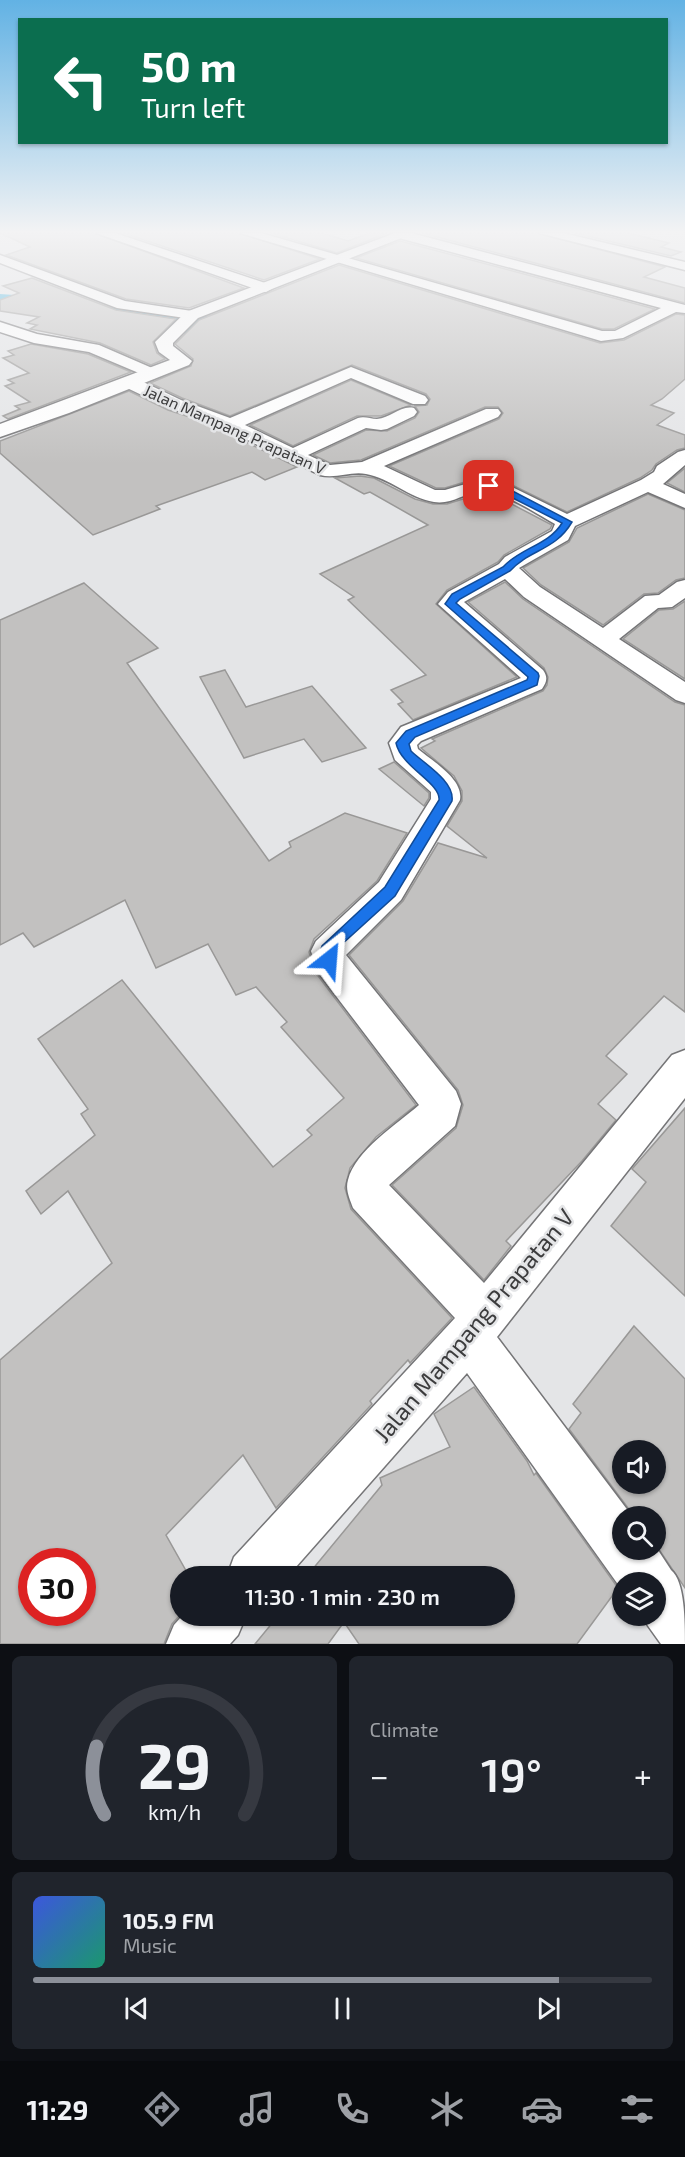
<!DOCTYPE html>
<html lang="en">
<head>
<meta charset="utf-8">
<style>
  :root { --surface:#171b24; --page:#20242c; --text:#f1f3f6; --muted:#9ea1a6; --line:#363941; --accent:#8c9099 }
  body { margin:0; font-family:"Exo 2",sans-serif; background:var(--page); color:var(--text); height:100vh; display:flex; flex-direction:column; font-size:22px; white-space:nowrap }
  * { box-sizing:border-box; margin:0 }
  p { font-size:20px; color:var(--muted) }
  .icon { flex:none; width:33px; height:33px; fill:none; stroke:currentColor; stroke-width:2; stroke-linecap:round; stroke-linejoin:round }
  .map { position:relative; height:1644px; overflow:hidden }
  .panel { display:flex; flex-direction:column; gap:12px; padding:12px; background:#0d0f14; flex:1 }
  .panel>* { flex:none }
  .banner { position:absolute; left:18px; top:18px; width:650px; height:126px; border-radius:0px; box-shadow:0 2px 4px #0004; background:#0b6e4f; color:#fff; overflow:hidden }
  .controls { position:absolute; left:612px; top:1440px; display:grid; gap:12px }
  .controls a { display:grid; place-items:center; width:54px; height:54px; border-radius:50%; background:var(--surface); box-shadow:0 2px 4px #0004; font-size:30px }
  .speed { position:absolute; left:18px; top:1548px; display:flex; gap:12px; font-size:30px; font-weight:700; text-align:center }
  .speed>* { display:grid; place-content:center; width:78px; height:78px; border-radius:50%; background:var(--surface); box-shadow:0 2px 4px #0004; line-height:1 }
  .speed .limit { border:9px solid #d22; background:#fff; color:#111 }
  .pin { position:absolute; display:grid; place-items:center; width:51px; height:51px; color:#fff; margin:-26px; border-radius:12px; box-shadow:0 3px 9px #0006 }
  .me { position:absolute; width:66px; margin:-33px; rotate:28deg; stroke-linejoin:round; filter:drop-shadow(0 0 4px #0008) }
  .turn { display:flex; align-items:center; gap:21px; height:126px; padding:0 24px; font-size:27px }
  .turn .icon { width:78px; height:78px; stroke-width:2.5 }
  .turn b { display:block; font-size:42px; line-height:51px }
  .big { font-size:45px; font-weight:600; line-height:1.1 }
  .panel .widget { flex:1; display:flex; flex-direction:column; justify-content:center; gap:9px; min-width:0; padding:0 21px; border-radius:9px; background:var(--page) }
  .panel .dial { align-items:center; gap:0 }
  .dial svg { height:156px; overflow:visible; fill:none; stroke:var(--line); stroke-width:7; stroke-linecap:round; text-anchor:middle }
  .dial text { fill:var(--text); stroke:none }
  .song { display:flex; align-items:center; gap:18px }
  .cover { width:72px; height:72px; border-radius:9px; background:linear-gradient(135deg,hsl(230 70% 55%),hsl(160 70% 35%)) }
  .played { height:6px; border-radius:3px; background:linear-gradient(90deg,var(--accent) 85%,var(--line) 85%) }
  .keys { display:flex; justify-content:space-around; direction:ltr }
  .heat { display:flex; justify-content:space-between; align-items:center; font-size:33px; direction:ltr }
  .panel .tiles { flex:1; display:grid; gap:12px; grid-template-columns:1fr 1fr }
  .widget:last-child { grid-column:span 2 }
  .trip { position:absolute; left:170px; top:1566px; width:345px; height:60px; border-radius:30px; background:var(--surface); box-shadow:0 2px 4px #0004; font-weight:600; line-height:60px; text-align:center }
  .tabs { display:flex; height:96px; justify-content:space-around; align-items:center; background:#090b0e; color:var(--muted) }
  .tabs .icon { width:42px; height:42px }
  .tabs .selected { color:var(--accent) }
  .tabs b { font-size:27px; color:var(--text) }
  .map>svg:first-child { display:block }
</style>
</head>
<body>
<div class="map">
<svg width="685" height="1644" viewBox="0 0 685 1644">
  <rect width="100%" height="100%" fill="#e4e5e7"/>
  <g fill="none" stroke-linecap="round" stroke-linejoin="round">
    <path fill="#3aafde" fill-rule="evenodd" d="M0,294L43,297L161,315L242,317L273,315L283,318L287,324L283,330L242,335L161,333L43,313L0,310Z"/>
  </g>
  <g fill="#c2c1c0" stroke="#999897" stroke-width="1.5" fill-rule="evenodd">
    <path d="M0,233H94L244,288L189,308L126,299L6,255L30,247Z"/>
    <path d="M123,233H238L320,259L264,280Z"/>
    <path d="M271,233H322L348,241L370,233H387L337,253Z"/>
    <path d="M422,233H537L665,267L644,277L685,288V303Z"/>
    <path d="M575,233H628L669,243L661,247L681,252L671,256Z"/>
    <path d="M400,241L655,309L614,329H602L356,258Z"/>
    <path d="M339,265L600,343L624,340L676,314L685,315V379L662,399L651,405L674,413L657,425L685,435V448L677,450L656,464L652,470L640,478L567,512L508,483L478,478L445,488H436L389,466L499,419L503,413L498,407H485L361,460L330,463L313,455L366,430L387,431L415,418L419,412L415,406L427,405L430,399L426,394L352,365L230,416L182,398L150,383L191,366L193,359L175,344L199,320Z"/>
    <path d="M32,278L116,310L176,319L153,342L157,353L165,359L151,365L100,343L30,329L37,325L27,323L39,317L0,311V300L19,293L3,286Z"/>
    <path d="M31,344L88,354L131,372L8,419L3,416L20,409L15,406L30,402L5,386L14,383L8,380L29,373L3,358L14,355L8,351Z"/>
    <path d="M351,380L411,405L381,416H357L293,446L250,425Z"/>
    <path d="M129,391L168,410L205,422L297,467L265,480L252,472L156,506L160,509L93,535L0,453V441Z"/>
    <path d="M685,468V492L667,483Z"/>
    <path d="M360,476L374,478L415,499L433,504H447L479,494L498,497L552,525L550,529L504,555L498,562L447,590L436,604L517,677L413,720L398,704L403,702L391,690L426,675L348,600L354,597L320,574L428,525L370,492L364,494L335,478Z"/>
    <path d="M648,494L685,510V578L676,580L658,593L644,594L603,625L541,585L523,568L569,542L577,528Z"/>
    <path d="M505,582L523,599L675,702L685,705V1012L664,996L606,1056L627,1074L598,1104L616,1120L582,1161L506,1241L511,1246L484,1280L392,1185L456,1128L463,1105L458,1090L349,955L403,901L438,843L487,858L447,826L462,801V791L454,776L421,748L435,741L432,739L543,691L547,685L548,677L544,668L468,602Z"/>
    <path d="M84,583L158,648L127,663L269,861L291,847L289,842L345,813L407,833L377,881L314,939L309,952L315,972L416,1105L376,1137L350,1168L345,1188L351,1209L452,1318L410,1363L408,1360L370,1401L372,1404L276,1508L243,1455L166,1535L189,1576H180V1615L172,1624L164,1644H0V1360L112,1263L68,1191L41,1214L26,1191L95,1135L81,1114L88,1109L38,1039L122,980L273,1167L312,1135L307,1130L344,1098L281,1027L287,1022L256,987L236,995L208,944L156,968L125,900L34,947L23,933L0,945V620ZM32,1562H82V1612H32Z"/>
    <path d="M685,601V679L623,639L659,610L673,609Z"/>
    <path d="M225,670L246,707L312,686L366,748L322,762L304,739L244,758L200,677Z"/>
    <path d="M394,762L429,793V798L424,806L379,769Z"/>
    <path d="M685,1108V1296L611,1226L646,1182L632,1169Z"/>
    <path d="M634,1326L685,1379V1588L656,1545V1516H634L569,1429L581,1413L573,1404ZM622,1450H656V1484H622Z"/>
    <path d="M474,1387L527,1461L534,1475L536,1473L618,1588L577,1644H359L344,1622L328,1644H255L278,1616H504V1576H307L382,1485L380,1478L450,1447L434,1414Z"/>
  </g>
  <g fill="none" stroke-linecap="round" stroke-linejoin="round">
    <defs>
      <g id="minor">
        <path d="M96,233H115L271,285L273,288L266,292L261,291Z"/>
        <path d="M240,233H261L602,331H615L661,308L399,238L397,235L411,233L685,305V313L676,312L623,338L601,341Z"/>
        <path d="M539,233H563L685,262V270Z"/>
        <path d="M0,255L125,301L192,311L199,315L192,319L117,308L0,263Z"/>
        <path d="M0,322L37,334L99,345L159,371L161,374L153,379L89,352L34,343L0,332Z"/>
        <path d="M351,367L425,396L428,400L425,404H413L351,378L245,425L293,448L358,418C365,416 370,419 377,419C391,418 400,405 414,408L417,412L414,416L387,429L381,430L366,428L308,455L330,465L362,462L486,409H498L501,413L498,417L384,466L435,490H445L479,480L508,485L567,514L641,480L654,472L657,466L678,452L685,450V465L663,484L685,494V508L648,492L575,526L568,540L519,568L540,587L603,628L645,596L659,595L677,582L685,580V598L672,607L658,608L619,639L685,682V703L676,700L524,597L505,579L464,602L543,670C548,677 547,682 542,689L421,741L417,745L418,749C432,761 464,779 460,800L401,900L346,955L456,1091L461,1104L455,1126L389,1185L484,1283L672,1055L685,1050V1098L497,1337L632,1516H622V1550H656V1547L671,1570C685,1581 685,1623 685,1644H661L641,1616H656V1582H622V1590L467,1373L288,1576H227L234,1557L455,1318L353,1208C350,1199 345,1190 348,1180C355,1151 397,1124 419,1105L317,971L311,951L316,941L379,882L431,799V792L395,760L389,743L401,727L521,678L438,604L448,592L499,564L505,557L552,531L555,524C533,512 505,491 479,492C464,493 451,505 434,502C409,498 390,478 366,474C351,471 336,479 320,475L206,420L169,408L125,387L123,383L125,379H137L181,400L230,418Z"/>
        <path d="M182,1616H246L238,1635L230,1644H166L174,1625Z"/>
      </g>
      <path id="tertiary" d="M395,233H414L198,318L173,343V346L192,361L189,365L69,413L0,437V424L170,360L159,352L155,342L186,312Z"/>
    </defs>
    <use href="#minor" stroke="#757577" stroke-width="3"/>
    <use href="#tertiary" stroke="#757577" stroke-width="3"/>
    <use href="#minor" fill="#fff" fill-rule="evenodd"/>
    <use href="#tertiary" fill="#fff" fill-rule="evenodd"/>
  </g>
  <linearGradient id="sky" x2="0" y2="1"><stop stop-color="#62b2e4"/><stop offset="0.5" stop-color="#f3f3f4"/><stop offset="1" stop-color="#f3f3f4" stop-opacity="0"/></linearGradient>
  <rect width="685" height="464" fill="url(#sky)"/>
  <path fill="#1a73e8" stroke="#114b97" stroke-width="1.5" d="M489,483L505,487L572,522C555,551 530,549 510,571L460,599L456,603L538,673L539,676L537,685L415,737L409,744L411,751C423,763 455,781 452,801L395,896L340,946L336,953L334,965L329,967L323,965C320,958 319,953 322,946L385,887L439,800C441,783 401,767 396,743L406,731L527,680L528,677L445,604L452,594L503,567C520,548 549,545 562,523L499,491L486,488V484Z"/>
  <g text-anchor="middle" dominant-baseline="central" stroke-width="5" stroke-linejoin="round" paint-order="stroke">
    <g font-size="16" fill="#3c3c3d" stroke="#e4e5e7">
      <text transform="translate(235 429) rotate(24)">Jalan Mampang Prapatan V</text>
    </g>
    <g font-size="24" fill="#3c3c3d" stroke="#e4e5e7">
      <text transform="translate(473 1325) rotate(-50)">Jalan Mampang Prapatan V</text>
    </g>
  </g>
</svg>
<div class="controls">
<a><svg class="icon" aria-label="sound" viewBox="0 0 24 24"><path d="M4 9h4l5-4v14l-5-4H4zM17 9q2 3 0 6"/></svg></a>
<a><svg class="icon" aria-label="search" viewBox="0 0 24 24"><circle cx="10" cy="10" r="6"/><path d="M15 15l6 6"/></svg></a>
<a><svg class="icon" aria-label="layers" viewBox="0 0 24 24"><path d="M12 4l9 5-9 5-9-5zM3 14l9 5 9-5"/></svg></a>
</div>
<div class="speed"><div class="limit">30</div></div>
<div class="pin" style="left:489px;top:486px;background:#d93025"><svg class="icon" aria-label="arrive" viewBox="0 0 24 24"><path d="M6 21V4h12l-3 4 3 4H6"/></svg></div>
<svg class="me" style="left:329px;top:960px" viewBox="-20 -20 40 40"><path d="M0-17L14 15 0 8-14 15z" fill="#1a73e8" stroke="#fff" stroke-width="4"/></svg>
<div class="trip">11:30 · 1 min · 230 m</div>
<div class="banner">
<div class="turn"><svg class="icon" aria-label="left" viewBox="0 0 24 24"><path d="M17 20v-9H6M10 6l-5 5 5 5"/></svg><div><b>50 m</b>Turn left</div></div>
</div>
</div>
<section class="panel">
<div class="tiles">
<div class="widget dial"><svg viewBox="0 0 100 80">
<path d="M14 69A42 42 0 1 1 86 69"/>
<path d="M14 69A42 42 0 0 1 10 34" stroke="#8c9099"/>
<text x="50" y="56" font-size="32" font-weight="700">29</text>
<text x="50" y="72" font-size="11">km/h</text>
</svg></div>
<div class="widget"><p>Climate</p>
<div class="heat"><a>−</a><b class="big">19°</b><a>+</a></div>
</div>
<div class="widget">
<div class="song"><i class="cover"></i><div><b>105.9 FM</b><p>Music</p></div></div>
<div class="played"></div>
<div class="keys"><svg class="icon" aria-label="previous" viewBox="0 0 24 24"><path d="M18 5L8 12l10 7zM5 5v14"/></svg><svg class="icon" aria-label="pause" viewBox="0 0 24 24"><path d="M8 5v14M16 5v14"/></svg><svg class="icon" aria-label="next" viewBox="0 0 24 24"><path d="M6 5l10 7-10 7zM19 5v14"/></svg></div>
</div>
</div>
</section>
<nav class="tabs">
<b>11:29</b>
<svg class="icon selected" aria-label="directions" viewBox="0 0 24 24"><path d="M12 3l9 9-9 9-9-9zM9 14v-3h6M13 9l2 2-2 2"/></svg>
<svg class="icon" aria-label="music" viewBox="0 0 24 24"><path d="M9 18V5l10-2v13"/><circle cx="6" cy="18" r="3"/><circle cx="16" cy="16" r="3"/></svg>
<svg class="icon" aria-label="phone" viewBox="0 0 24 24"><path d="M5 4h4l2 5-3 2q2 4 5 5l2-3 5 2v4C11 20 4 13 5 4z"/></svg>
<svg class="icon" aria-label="climate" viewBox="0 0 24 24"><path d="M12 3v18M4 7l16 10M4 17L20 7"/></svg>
<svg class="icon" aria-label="car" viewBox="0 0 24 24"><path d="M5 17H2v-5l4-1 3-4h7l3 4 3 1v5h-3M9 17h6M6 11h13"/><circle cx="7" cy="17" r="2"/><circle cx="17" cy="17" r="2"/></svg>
<svg class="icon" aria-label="filters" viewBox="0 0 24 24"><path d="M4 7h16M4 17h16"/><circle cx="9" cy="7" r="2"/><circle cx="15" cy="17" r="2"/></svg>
</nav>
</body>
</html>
